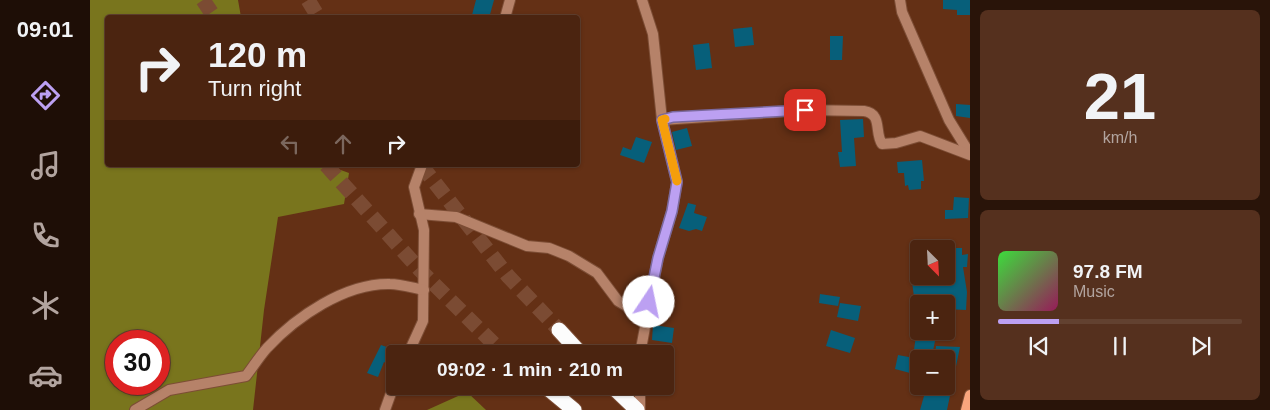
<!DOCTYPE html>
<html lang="en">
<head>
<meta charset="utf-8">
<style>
  :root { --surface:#4b2410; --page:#55301e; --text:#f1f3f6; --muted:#b2a49f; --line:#624130; --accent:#bca0f2 }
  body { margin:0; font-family:Arial,sans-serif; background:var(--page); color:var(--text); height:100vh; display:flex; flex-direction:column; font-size:19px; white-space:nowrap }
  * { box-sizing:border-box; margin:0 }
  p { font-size:16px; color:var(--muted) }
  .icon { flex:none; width:28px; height:28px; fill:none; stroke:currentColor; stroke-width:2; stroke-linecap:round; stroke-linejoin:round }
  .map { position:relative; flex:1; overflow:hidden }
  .details { display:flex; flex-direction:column; gap:10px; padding:10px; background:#291409; width:300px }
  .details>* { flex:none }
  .hud { position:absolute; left:15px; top:15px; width:475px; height:152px; border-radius:5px; box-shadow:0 1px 4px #0004,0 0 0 1px var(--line); background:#4b2410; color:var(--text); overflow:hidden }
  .needle { width:32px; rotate:156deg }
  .controls { position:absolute; left:820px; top:240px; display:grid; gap:10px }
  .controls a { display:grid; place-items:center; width:45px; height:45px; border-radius:5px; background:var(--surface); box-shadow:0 1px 4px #0004,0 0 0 1px var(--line); font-size:25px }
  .speed { position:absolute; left:15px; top:330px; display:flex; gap:10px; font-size:25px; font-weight:700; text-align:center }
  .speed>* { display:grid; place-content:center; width:65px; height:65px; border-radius:50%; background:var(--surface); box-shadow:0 1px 4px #0004,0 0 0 1px var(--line); line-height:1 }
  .speed .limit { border:8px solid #d22; background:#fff; color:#111 }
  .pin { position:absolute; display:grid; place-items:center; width:42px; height:42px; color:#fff; margin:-21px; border-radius:10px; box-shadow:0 2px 8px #0006 }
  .me { position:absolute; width:55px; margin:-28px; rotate:11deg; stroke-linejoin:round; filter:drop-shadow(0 0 4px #0008) }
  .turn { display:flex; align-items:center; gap:18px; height:105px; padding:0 20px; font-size:22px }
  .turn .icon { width:65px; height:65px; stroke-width:2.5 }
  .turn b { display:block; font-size:35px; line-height:42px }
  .lanes { display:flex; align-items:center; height:48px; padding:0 20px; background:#0003; justify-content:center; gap:25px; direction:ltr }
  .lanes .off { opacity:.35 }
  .details .card { flex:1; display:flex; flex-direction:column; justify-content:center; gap:8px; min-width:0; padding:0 18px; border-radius:8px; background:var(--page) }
  .details .dial { align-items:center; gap:0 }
  .dial b { font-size:65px; line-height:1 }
  .song { display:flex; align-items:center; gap:15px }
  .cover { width:60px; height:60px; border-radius:8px; background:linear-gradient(135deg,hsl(120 70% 55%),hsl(330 70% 35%)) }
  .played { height:5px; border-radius:2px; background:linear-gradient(90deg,var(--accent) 25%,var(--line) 25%) }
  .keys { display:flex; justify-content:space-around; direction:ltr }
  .trip { position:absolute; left:296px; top:345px; width:288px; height:50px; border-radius:5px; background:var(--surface); box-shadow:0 1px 4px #0004,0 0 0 1px var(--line); font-weight:800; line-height:50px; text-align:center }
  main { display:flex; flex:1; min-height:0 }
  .tabs { display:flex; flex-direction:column; width:90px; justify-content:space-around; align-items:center; background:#1e0e06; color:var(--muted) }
  .tabs .icon { width:35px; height:35px }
  .tabs .active { color:var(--accent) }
  .tabs b { font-size:22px; color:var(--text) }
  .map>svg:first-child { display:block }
</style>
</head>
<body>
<main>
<nav class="tabs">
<b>09:01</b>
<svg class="icon active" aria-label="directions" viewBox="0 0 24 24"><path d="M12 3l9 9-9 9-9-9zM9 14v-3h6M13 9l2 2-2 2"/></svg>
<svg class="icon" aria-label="music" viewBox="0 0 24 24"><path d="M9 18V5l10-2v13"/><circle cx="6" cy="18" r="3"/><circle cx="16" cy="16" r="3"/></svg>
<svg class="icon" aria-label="phone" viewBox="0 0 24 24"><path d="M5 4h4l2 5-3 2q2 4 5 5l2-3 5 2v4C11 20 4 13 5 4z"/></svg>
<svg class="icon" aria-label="climate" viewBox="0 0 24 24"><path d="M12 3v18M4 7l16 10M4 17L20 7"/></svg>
<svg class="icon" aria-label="car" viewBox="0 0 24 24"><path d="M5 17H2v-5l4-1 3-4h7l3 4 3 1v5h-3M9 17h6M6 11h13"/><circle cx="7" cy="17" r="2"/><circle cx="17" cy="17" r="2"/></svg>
</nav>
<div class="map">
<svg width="880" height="410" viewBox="0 0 880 410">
  <rect width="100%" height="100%" fill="#643015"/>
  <g fill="#79751d" fill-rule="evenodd">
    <path d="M0,0H148L151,17L18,18V165H237L259,173L254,204L188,217L174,310L163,410H0ZM26,341H69V384H26Z"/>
    <path d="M377,392L396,410H337Z"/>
  </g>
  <g fill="#075f7a">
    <path d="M386,0H404L399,18L382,15Z"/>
    <path d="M853,0H880V15H867V10L853,9Z"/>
    <path d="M662,27L664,45L645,47L643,29Z"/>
    <path d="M740,36H753L752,60H740Z"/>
    <path d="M619,43L622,68L606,70L603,45Z"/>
    <path d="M866,104L880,105V118L866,116Z"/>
    <path d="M773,119L774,137L764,138L766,166L750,167L748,152H752L750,120Z"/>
    <path d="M597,128L602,146L586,150L582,132Z"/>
    <path d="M546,137L562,142L554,163L530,155L533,147L541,150Z"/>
    <path d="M832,160L834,181H831V189L819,190L818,185L815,186L814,173H808L807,162Z"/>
    <path d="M864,197L879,198L878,218L855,219V210H863Z"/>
    <path d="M598,203L606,205L604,213L617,217L612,231L606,229L599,231L589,228Z"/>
    <path d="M859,248H872V255L878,254L877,267H873L877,292L876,310L856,309V304H825L822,282L856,280Z"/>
    <path d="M730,294L750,297L748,306L729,303Z"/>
    <path d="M750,303L771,306L768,321L747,317Z"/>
    <path d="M563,325L584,328L582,343L562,340Z"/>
    <path d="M741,330L765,338L760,353L736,346Z"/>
    <path d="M838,331H847L843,351L824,350L826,335H837Z"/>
    <path d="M291,345L305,350L299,365L294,362L288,377L277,373Z"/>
    <path d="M846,346L870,347L857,410H830L836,389L856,394V358L845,357Z"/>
    <path d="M808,355L824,358L820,373L805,369Z"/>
  </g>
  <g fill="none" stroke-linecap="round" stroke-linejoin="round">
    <g stroke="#7b4b33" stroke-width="15" stroke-dasharray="15 8" stroke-linecap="butt">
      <path d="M113,0L125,18"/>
      <path d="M218,0L229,18"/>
      <path d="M236,165L330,270L414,354"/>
      <path d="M331,165L418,276L469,330"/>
    </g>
    <defs>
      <g id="street">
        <path d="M810,0L812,12L859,120L880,154"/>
        <path d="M415,18L420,0"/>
        <path d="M572,120L715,110L774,111C793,114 784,132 792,144L806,143L830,136L880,155"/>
        <path d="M329,214L366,217L437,246L459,248L479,256L507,273L528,301L556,318"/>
        <path d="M318,354L333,321L334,230L324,187L332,165"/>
        <path d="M550,354L568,258L582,211L587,182L572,120L563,34L552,0"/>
        <path d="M45,410L79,390L156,376C163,367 169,357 177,348C206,317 255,283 300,284C311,284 323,288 334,290"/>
        <path d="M295,410L305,382"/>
        <path d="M550,410V386"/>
      </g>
      <path id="secondary" d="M876,410L880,395"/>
      <g id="highway">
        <path d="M469,330L491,354"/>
        <path d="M455,386L484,410"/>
        <path d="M522,386L547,410"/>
      </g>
    </defs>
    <use href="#street" stroke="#7c4d35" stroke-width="12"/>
    <use href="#secondary" stroke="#7c4d35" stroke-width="12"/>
    <use href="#highway" stroke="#7c4d35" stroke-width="17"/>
    <use href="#street" stroke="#b68269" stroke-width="10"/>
    <use href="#secondary" stroke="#f8a57d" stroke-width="10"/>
    <use href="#highway" stroke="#fcfcfc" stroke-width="15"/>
  </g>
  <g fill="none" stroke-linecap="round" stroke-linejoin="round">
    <defs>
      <path id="route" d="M559,302L568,258L582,211L587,182L572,120L583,117L715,110"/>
    </defs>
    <use href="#route" stroke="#7a689d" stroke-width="12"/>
    <use href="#route" stroke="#bca0f2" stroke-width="9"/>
    <path stroke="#f59e0b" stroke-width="9" d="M575,119L572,120L587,181"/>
  </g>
</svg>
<div class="controls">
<a><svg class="needle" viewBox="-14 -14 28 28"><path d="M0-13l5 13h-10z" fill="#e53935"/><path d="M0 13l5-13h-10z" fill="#b2a49f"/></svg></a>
<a>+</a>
<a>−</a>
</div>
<div class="speed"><div class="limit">30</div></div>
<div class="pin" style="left:715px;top:110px;background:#d93025"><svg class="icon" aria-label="arrive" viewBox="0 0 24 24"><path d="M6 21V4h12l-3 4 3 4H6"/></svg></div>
<svg class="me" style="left:559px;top:302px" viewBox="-20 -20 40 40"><circle r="19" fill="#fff"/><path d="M0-13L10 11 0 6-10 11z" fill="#bca0f2"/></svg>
<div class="trip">09:02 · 1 min · 210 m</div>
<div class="hud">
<div class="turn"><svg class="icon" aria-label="right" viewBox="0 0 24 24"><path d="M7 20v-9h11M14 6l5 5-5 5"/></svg><div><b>120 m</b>Turn right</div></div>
<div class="lanes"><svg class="icon off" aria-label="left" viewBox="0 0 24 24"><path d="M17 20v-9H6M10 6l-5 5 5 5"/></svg><svg class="icon off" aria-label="ahead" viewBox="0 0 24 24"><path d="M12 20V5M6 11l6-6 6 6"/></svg><svg class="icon" aria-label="right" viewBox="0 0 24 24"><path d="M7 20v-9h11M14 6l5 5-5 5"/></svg></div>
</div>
</div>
<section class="details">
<div class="card dial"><b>21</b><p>km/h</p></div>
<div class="card">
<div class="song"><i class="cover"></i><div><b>97.8 FM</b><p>Music</p></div></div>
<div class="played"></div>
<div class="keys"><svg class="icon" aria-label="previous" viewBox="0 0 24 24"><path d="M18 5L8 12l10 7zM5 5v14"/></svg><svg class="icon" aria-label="pause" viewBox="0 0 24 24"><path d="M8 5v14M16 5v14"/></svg><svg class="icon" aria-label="next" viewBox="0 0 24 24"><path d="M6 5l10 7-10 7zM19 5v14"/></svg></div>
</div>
</section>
</main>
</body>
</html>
